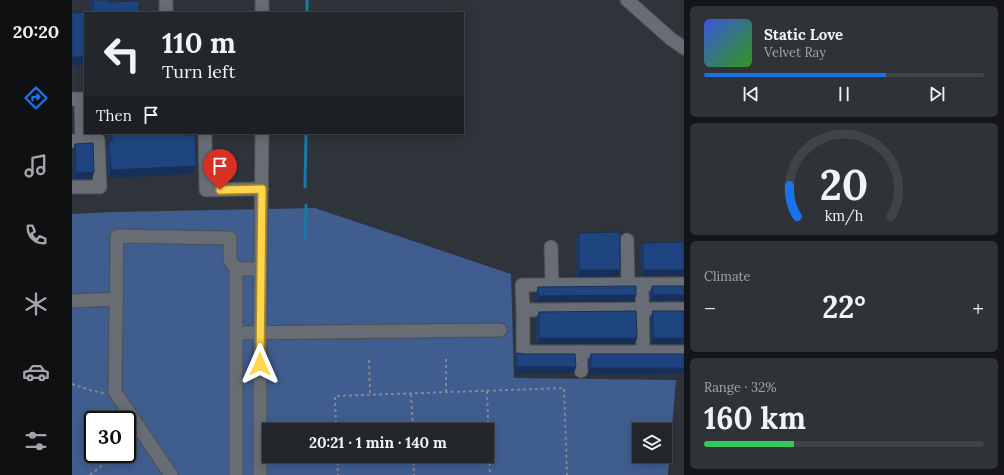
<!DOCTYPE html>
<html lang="en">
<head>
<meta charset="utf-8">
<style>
  :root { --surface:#23272c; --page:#2f3338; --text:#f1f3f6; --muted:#a3a5a9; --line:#404448; --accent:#1a73e8 }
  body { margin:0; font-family:Lora,serif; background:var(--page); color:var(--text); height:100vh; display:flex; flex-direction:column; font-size:15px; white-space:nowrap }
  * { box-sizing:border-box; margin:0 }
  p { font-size:13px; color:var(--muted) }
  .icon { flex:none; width:22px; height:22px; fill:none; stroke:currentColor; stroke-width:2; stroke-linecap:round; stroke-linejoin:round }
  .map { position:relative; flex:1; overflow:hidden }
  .sheet { display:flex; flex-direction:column; gap:6px; padding:6px; background:#131518; width:320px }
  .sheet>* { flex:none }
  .hud { position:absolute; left:12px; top:12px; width:380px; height:122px; border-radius:0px; box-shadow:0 2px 10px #0003,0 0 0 1px var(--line); background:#23272c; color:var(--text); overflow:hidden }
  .fabs { position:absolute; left:560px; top:423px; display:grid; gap:8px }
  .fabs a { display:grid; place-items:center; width:40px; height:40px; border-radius:0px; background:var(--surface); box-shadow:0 2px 10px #0003,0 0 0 1px var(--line); font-size:20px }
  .speed { position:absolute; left:12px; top:411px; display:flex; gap:8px; font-size:20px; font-weight:700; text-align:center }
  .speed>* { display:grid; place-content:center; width:52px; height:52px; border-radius:50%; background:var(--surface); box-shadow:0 2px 10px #0003,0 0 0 1px var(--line); line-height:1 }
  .speed .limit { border:2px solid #111; border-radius:6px; background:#fff; color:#111 }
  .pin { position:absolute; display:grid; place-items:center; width:34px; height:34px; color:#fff; margin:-41px -17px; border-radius:50% 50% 50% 0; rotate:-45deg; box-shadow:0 0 4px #0007 }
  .pin .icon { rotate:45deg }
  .me { position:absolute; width:44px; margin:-22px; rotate:0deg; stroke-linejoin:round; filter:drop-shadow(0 0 3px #0008) }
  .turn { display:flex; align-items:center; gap:14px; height:84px; padding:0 12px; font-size:18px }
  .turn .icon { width:52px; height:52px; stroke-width:2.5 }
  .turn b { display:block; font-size:28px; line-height:34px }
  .then { display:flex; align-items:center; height:38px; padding:0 12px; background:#0003; gap:8px; font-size:15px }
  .big { font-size:30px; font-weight:700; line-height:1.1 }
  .sheet .tile { flex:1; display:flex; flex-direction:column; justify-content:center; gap:6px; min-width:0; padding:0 14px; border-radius:6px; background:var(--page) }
  .sheet .dial { align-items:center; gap:0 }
  .dial svg { height:104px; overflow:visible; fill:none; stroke:var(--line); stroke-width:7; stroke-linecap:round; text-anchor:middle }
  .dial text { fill:var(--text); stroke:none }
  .song { display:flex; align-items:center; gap:12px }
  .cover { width:48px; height:48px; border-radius:6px; background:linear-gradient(135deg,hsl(230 70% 55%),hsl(110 70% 35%)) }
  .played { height:4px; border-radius:2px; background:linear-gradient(90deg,var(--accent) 65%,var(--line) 65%) }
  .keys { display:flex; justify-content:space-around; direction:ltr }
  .heat { display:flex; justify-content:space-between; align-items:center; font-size:22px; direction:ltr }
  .charge { height:6px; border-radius:3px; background:linear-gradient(90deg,#34c759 32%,var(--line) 0) }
  .trip { position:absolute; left:190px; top:423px; width:232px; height:40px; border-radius:0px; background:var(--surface); box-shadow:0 2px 10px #0003,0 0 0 1px var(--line); font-weight:700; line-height:40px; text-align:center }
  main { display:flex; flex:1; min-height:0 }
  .menu { display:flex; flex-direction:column; width:72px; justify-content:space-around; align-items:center; background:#0e1012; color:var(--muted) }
  .menu .icon { width:28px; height:28px }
  .menu .on { color:var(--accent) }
  .menu b { font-size:18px; color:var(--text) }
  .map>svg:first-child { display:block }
</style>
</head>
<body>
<main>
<nav class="menu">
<b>20:20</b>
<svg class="icon on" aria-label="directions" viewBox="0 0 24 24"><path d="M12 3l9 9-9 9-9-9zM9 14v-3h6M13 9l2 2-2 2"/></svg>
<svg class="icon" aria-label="music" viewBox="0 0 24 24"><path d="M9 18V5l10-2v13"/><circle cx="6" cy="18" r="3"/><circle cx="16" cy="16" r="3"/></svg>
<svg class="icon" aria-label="phone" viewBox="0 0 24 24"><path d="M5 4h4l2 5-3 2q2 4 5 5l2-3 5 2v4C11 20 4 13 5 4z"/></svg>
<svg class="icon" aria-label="climate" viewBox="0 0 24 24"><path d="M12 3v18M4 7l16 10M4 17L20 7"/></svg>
<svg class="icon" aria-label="car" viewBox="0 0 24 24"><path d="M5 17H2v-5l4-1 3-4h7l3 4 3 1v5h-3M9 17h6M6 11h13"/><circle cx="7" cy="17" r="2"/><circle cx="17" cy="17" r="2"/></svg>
<svg class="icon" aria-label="filters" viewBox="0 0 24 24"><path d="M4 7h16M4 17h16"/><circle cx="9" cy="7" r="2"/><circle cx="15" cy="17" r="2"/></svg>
</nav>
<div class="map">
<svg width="612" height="475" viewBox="0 0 612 475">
  <rect width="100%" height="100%" fill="#2f343a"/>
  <path fill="#3f5d8e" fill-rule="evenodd" d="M243,208L439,274L442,378L604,380L596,475H0V214L40,212ZM21,420H55V454H21ZM197,430H415V456H197ZM567,430H593V456H567Z"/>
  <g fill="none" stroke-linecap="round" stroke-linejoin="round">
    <g stroke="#1c78a6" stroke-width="3">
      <path d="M235,13V0"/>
      <path d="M233,187L234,133"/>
      <path d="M233,239L234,205"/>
    </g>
    <defs>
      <g id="minor">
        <path d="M94,0V13"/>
        <path d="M190,0V13"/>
        <path d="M555,0L599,39L612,48"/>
        <path d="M0,99H9L10,140"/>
        <path d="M133,133L134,190L190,189"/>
        <path d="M0,141L26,140L28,187H0"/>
        <path d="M555,240L556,284"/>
        <path d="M479,247L480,285"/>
        <path d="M164,269H189"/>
        <path d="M570,284L571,352"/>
        <path d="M0,301L44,299"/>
        <path d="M612,309L451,310V352H612"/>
        <path d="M451,310L450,285L612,284"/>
        <path d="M164,333L428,330"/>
        <path d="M508,352L509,371"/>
        <path d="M99,475L43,392L45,236L158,238V260L164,269V475"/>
        <path d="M188,475V323L190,133"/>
      </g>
    </defs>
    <use href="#minor" stroke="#4b4f55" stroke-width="15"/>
    <g stroke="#83878d" stroke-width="2" stroke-dasharray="3 3" stroke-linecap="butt">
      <path d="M374,359V392"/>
      <path d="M297,360L298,395"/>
      <path d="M0,384L21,391L32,393"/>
      <path d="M415,391L418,475"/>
      <path d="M339,394L341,430"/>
      <path d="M264,430L263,396L492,388L495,475"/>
      <path d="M55,446L62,441"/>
      <path d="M265,456L266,475"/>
      <path d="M341,456L342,475"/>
      <path d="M18,475L45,454"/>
    </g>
    <use href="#minor" stroke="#686d75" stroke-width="13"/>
  </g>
  <g fill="#1b3b6e">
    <path d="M18,0H36V2L67,13H13V65H0V13L18,12Z"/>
    <path d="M39,133H112L121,174L36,178L34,149L37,142V139Z"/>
    <path d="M3,144L22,172L20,178L2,179L1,150Z"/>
    <path d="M507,233L548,270L546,276L505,277L504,239Z"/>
    <path d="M612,242V276H569L568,249L571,243Z"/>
    <path d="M580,286H612L578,301V292Z"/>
    <path d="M466,287L564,295L562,301L464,302V293Z"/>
    <path d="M581,311L612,344H579L578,317Z"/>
    <path d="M467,312L565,338L562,344H464V318Z"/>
    <path d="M445,353L504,367L502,373L443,374V359Z"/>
    <path d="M519,354H612V374L516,375L517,371L516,360Z"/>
  </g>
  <g fill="#16305a">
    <rect x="0" y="57" width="13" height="8"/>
    <path d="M124,166L121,174L36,178L39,170Z"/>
    <path d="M22,172L20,178L2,179L4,173Z"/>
    <path d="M507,270H548L546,276L505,277Z"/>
    <path d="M571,270H612V276H569Z"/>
    <path d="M564,295L562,301L464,302L466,296Z"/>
    <path d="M581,295H612V301H578Z"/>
    <path d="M467,338H565L562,344H464Z"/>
    <path d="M581,338H612V344H579Z"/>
    <path d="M445,367H504L502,373L443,374Z"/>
    <path d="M518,368H612V374L516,375Z"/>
  </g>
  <g fill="#1f4580" stroke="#16305a">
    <path d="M21,0H36V2L67,1V13H13V57H0V13L22,12Z"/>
    <path d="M40,133H112V135H123L124,166L39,170L37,141H40Z"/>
    <path d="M21,143L22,172L4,173L3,144Z"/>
    <path d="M548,232V270H507V233Z"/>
    <path d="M612,242V270H571V243Z"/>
    <path d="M564,286V295L466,296V287Z"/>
    <path d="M580,286H612V295H581Z"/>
    <path d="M564,311L565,338H467V312Z"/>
    <rect x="581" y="311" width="31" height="27"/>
    <path d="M445,353L453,354H503L504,367H445Z"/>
    <path d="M519,354H612V368H518L519,364Z"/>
  </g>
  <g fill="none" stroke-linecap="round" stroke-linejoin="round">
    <defs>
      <path id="route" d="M148,190L190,189L188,364"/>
    </defs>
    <use href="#route" stroke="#a68a30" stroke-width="10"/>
    <use href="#route" stroke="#ffd54a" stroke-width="7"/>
  </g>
</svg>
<div class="fabs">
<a><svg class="icon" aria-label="layers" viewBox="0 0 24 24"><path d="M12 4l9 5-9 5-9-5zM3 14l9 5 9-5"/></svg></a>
</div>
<div class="speed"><div class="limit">30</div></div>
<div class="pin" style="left:148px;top:190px;background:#d93025"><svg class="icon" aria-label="arrive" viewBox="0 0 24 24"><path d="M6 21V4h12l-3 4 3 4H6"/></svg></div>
<svg class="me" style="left:188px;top:364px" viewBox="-20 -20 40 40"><path d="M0-17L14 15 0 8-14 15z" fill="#ffd54a" stroke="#fff" stroke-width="4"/></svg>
<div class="trip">20:21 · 1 min · 140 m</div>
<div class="hud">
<div class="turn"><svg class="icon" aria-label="left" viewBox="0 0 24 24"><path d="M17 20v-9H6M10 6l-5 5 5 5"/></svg><div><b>110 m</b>Turn left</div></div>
<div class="then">Then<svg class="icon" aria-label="arrive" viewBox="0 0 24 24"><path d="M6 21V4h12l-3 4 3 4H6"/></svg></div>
</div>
</div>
<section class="sheet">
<div class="tile">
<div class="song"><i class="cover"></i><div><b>Static Love</b><p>Velvet Ray</p></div></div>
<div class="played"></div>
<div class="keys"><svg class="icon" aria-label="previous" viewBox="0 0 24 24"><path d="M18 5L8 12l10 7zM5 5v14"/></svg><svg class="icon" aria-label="pause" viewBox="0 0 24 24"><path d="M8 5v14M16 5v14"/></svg><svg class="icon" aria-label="next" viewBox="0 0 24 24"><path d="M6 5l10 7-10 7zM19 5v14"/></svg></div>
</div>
<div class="tile dial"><svg viewBox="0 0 100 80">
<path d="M14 69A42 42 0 1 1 86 69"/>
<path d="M14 69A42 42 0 0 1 8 45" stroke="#1a73e8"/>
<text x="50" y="56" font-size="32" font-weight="700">20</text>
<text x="50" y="72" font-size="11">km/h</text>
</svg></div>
<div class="tile"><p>Climate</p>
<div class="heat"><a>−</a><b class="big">22°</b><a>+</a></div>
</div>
<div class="tile"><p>Range · 32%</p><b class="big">160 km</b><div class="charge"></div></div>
</section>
</main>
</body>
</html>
